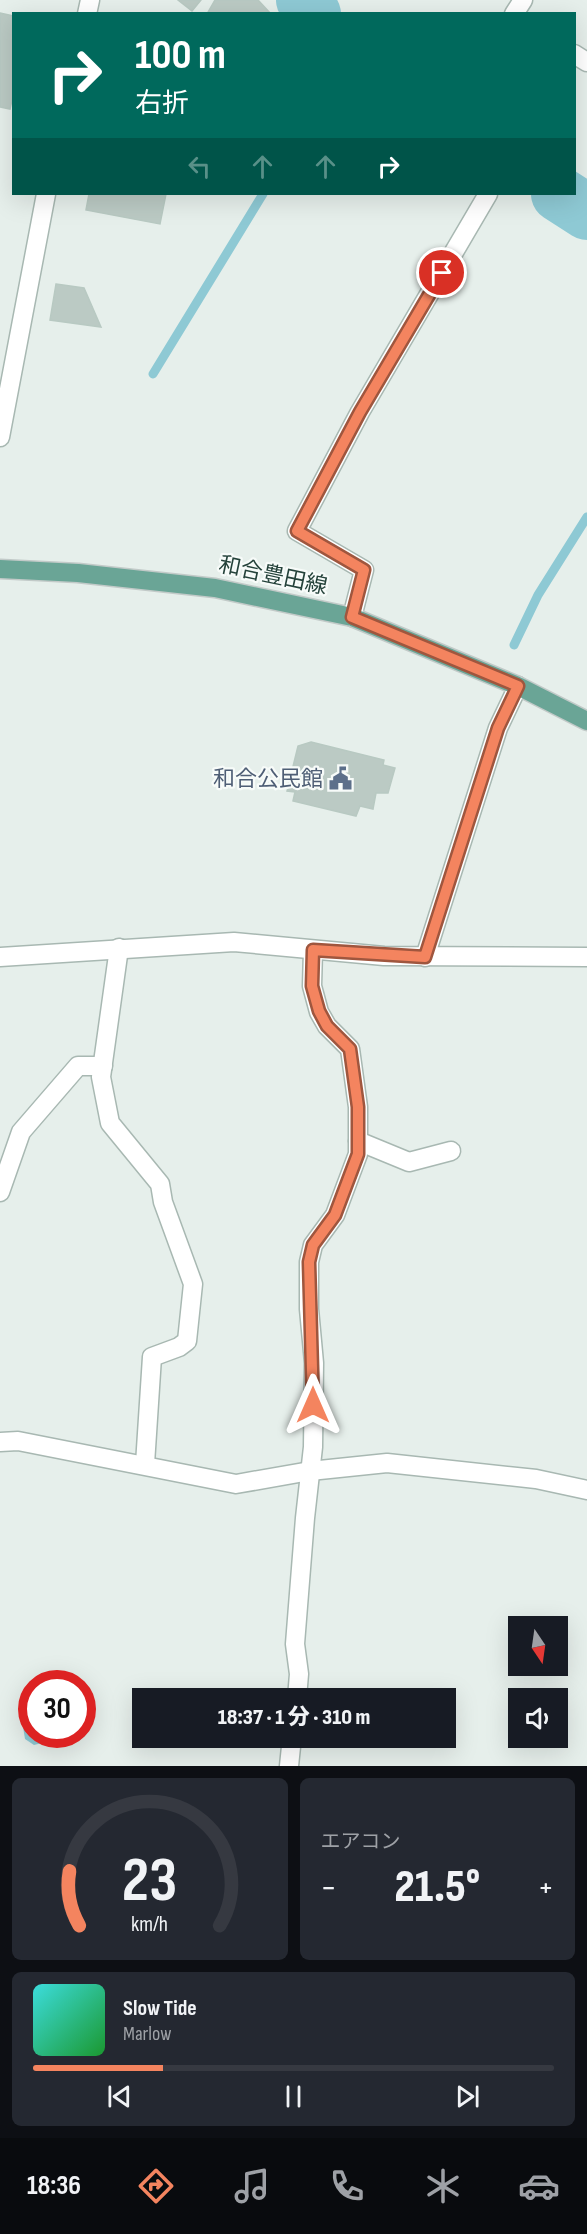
<!DOCTYPE html>
<html lang="ja">
<head>
<meta charset="utf-8">
<style>
  :root { --surface:#171b24; --page:#242831; --text:#f1f3f6; --muted:#9ea1a6; --line:#363941; --accent:#f4845f }
  body { margin:0; font-family:"Sofia Sans Condensed","Noto Sans JP",sans-serif; background:var(--page); color:var(--text); height:100vh; display:flex; flex-direction:column; font-size:22px; white-space:nowrap }
  * { box-sizing:border-box; margin:0 }
  p { font-size:20px; color:var(--muted) }
  .icon { flex:none; width:33px; height:33px; fill:none; stroke:currentColor; stroke-width:2; stroke-linecap:round; stroke-linejoin:round }
  .map { position:relative; height:1766px; overflow:hidden }
  .details { display:flex; flex-direction:column; gap:12px; padding:12px; background:#0d0f14; flex:1 }
  .details>* { flex:none }
  .hud { position:absolute; left:12px; top:12px; width:564px; height:183px; border-radius:0px; box-shadow:0 6px 24px #0002; background:#00695c; color:#fff; overflow:hidden }
  .needle { width:39px; rotate:167deg }
  .fabs { position:absolute; left:508px; top:1616px; display:grid; gap:12px }
  .fabs a { display:grid; place-items:center; width:60px; height:60px; border-radius:0px; background:var(--surface); box-shadow:0 6px 24px #0002; font-size:30px }
  .speed { position:absolute; left:18px; top:1670px; display:flex; gap:12px; font-size:30px; font-weight:700; text-align:center }
  .speed>* { display:grid; place-content:center; width:78px; height:78px; border-radius:50%; background:var(--surface); box-shadow:0 6px 24px #0002; line-height:1 }
  .speed .limit { border:9px solid #d22; background:#fff; color:#111 }
  .pin { position:absolute; display:grid; place-items:center; width:51px; height:51px; color:#fff; margin:-26px; border:3px solid #fff; border-radius:50%; box-shadow:0 2px 6px #0007 }
  .me { position:absolute; width:66px; margin:-33px; rotate:0deg; stroke-linejoin:round; filter:drop-shadow(0 0 4px #0008) }
  .turn { display:flex; align-items:center; gap:21px; height:126px; padding:0 24px; font-size:27px }
  .turn .icon { width:78px; height:78px; stroke-width:2.5 }
  .turn b { display:block; font-size:42px; line-height:51px }
  .lanes { display:flex; align-items:center; height:57px; padding:0 24px; background:#0003; justify-content:center; gap:30px; direction:ltr }
  .lanes .off { opacity:.35 }
  .big { font-size:45px; font-weight:800; line-height:1.1 }
  .details .tile { flex:1; display:flex; flex-direction:column; justify-content:center; gap:9px; min-width:0; padding:0 21px; border-radius:9px; background:var(--page) }
  .details .dial { align-items:center; gap:0 }
  .dial svg { height:156px; overflow:visible; fill:none; stroke:var(--line); stroke-width:7; stroke-linecap:round; text-anchor:middle }
  .dial text { fill:var(--text); stroke:none }
  .song { display:flex; align-items:center; gap:18px }
  .cover { width:72px; height:72px; border-radius:9px; background:linear-gradient(135deg,hsl(180 70% 55%),hsl(130 70% 35%)) }
  .played { height:6px; border-radius:3px; background:linear-gradient(90deg,var(--accent) 25%,var(--line) 25%) }
  .keys { display:flex; justify-content:space-around; direction:ltr }
  .heat { display:flex; justify-content:space-between; align-items:center; font-size:33px; direction:ltr }
  .details .tiles { flex:1; display:grid; gap:12px; grid-template-columns:1fr 1fr }
  .tile:last-child { grid-column:span 2 }
  .trip { position:absolute; left:132px; top:1688px; width:324px; height:60px; border-radius:0px; background:var(--surface); box-shadow:0 6px 24px #0002; font-weight:800; line-height:60px; text-align:center }
  .tabs { display:flex; height:96px; justify-content:space-around; align-items:center; background:#090b0e; color:var(--muted) }
  .tabs .icon { width:42px; height:42px }
  .tabs .on { color:var(--accent) }
  .tabs b { font-size:27px; color:var(--text) }
  .map>svg:first-child { display:block }
</style>
</head>
<body>
<div class="map">
<svg width="587" height="1766" viewBox="0 0 587 1766">
  <rect width="100%" height="100%" fill="#e6efeb"/>
  <path fill="#8ec9d4" d="M31,1698L32,1734H69L67,1737L34,1745L25,1739L20,1709L27,1700Z"/>
  <g fill="none" stroke-linecap="round" stroke-linejoin="round">
    <g stroke="#8ec9d4" stroke-width="9">
      <path d="M153,374L263,194"/>
      <path d="M514,645L538,595L587,517"/>
    </g>
    <g stroke="#8ec9d4" stroke-width="56">
      <path d="M304,0L313,14"/>
      <path d="M559,194L587,212"/>
    </g>
  </g>
  <g fill="#bbcac4" stroke="#b8c9c2" stroke-width="1.5">
    <path d="M178,0H201L192,11Z"/>
    <path d="M215,0H258L271,14H207Z"/>
    <path d="M0,13L14,16V91L10,109L0,107Z"/>
    <path d="M89,194H166L160,224L86,210Z"/>
    <path d="M56,284L84,288L101,327L50,320Z"/>
    <path d="M311,742L384,760L383,765L395,768L388,793H376L373,809L360,806L356,816L293,801L295,792L287,791L298,746Z"/>
  </g>
  <g fill="none" stroke-linecap="round" stroke-linejoin="round">
    <defs>
      <g id="minor">
        <path d="M87,14L90,0"/>
        <path d="M514,14L523,0"/>
        <path d="M574,54L587,62"/>
        <path d="M0,437L46,194"/>
        <path d="M352,617L364,570L297,531L360,412L488,194"/>
        <path d="M119,948L101,1077L110,1123L160,1184L163,1202L193,1284L187,1341L179,1347L152,1357L145,1464"/>
        <path d="M0,957L234,942L384,956L587,957"/>
        <path d="M425,957L498,728L518,686"/>
        <path d="M358,1141L409,1162L451,1151"/>
        <path d="M0,1192L21,1132L78,1066H103"/>
        <path d="M0,1442L18,1441L236,1484L310,1471L387,1463L536,1479L587,1490"/>
        <path d="M297,1698L299,1674L295,1644L305,1518L313,1447L314,1363L309,1309V1262L313,1245L335,1215L358,1154V1107L350,1049L327,1026L319,1012L312,986L313,950"/>
        <path d="M289,1766L292,1737"/>
      </g>
      <path id="major" d="M0,569L78,573L215,588L352,617L518,686L587,721"/>
    </defs>
    <use href="#minor" stroke="#a8b8b2" stroke-width="21"/>
    <use href="#major" stroke="#c2cac8" stroke-width="21"/>
    <use href="#minor" stroke="#fff" stroke-width="18"/>
    <use href="#major" stroke="#6aa596" stroke-width="18"/>
  </g>
  <g fill="none" stroke-linecap="round" stroke-linejoin="round">
    <defs>
      <path id="route" d="M313,1405L309,1262L313,1245L335,1215L358,1154V1107L350,1049L327,1026L319,1011L312,986L313,950L425,957L498,728L518,686L352,617L364,570L297,531L360,412L442,273"/>
    </defs>
    <use href="#route" stroke="#9f563e" stroke-width="15"/>
    <use href="#route" stroke="#f4845f" stroke-width="10"/>
  </g>
  <defs>
    <symbol id="civic-bare" viewBox="-9 -9 18 18"><path d="M-.6-6.5H3V-4.5H.6V-3L4-1V1h2V6H-6V1h2V-1L-.6-3ZM-1.2 2.5V6h2.4V2.5Z" fill="#5c6f8a" stroke="#f7fbf9" stroke-width="2.5" paint-order="stroke"/></symbol>
  </defs>
  <g fill-rule="evenodd">
    <use href="#civic-bare" x="324" y="762" width="33" height="33"/>
  </g>
  <g text-anchor="middle" dominant-baseline="central" stroke-width="4.5" stroke-linejoin="round" paint-order="stroke">
    <g font-size="22" fill="#24423a" stroke="#f7fbf9">
      <text transform="translate(273 576) rotate(12)">和合豊田線</text>
    </g>
    <g font-size="22" fill="#4e5e75" stroke="#f7fbf9" text-anchor="end">
      <text x="323" y="779">和合公民館</text>
    </g>
  </g>
</svg>
<div class="fabs">
<a><svg class="needle" viewBox="-14 -14 28 28"><path d="M0-13l5 13h-10z" fill="#e53935"/><path d="M0 13l5-13h-10z" fill="#9ea1a6"/></svg></a>
<a><svg class="icon" aria-label="sound" viewBox="0 0 24 24"><path d="M4 9h4l5-4v14l-5-4H4zM17 9q2 3 0 6"/></svg></a>
</div>
<div class="speed"><div class="limit">30</div></div>
<div class="pin" style="left:442px;top:273px;background:#d93025"><svg class="icon" aria-label="arrive" viewBox="0 0 24 24"><path d="M6 21V4h12l-3 4 3 4H6"/></svg></div>
<svg class="me" style="left:313px;top:1405px" viewBox="-20 -20 40 40"><path d="M0-17L14 15 0 8-14 15z" fill="#f4845f" stroke="#fff" stroke-width="4"/></svg>
<div class="trip">18:37 · 1 分 · 310 m</div>
<div class="hud">
<div class="turn"><svg class="icon" aria-label="right" viewBox="0 0 24 24"><path d="M7 20v-9h11M14 6l5 5-5 5"/></svg><div><b>100 m</b>右折</div></div>
<div class="lanes"><svg class="icon off" aria-label="left" viewBox="0 0 24 24"><path d="M17 20v-9H6M10 6l-5 5 5 5"/></svg><svg class="icon off" aria-label="ahead" viewBox="0 0 24 24"><path d="M12 20V5M6 11l6-6 6 6"/></svg><svg class="icon off" aria-label="ahead" viewBox="0 0 24 24"><path d="M12 20V5M6 11l6-6 6 6"/></svg><svg class="icon" aria-label="right" viewBox="0 0 24 24"><path d="M7 20v-9h11M14 6l5 5-5 5"/></svg></div>
</div>
</div>
<section class="details">
<div class="tiles">
<div class="tile dial"><svg viewBox="0 0 100 80">
<path d="M14 69A42 42 0 1 1 86 69"/>
<path d="M14 69A42 42 0 0 1 9 41" stroke="#f4845f"/>
<text x="50" y="56" font-size="32" font-weight="700">23</text>
<text x="50" y="72" font-size="11">km/h</text>
</svg></div>
<div class="tile"><p>エアコン</p>
<div class="heat"><a>−</a><b class="big">21.5°</b><a>+</a></div>
</div>
<div class="tile">
<div class="song"><i class="cover"></i><div><b>Slow Tide</b><p>Marlow</p></div></div>
<div class="played"></div>
<div class="keys"><svg class="icon" aria-label="previous" viewBox="0 0 24 24"><path d="M18 5L8 12l10 7zM5 5v14"/></svg><svg class="icon" aria-label="pause" viewBox="0 0 24 24"><path d="M8 5v14M16 5v14"/></svg><svg class="icon" aria-label="next" viewBox="0 0 24 24"><path d="M6 5l10 7-10 7zM19 5v14"/></svg></div>
</div>
</div>
</section>
<nav class="tabs">
<b>18:36</b>
<svg class="icon on" aria-label="directions" viewBox="0 0 24 24"><path d="M12 3l9 9-9 9-9-9zM9 14v-3h6M13 9l2 2-2 2"/></svg>
<svg class="icon" aria-label="music" viewBox="0 0 24 24"><path d="M9 18V5l10-2v13"/><circle cx="6" cy="18" r="3"/><circle cx="16" cy="16" r="3"/></svg>
<svg class="icon" aria-label="phone" viewBox="0 0 24 24"><path d="M5 4h4l2 5-3 2q2 4 5 5l2-3 5 2v4C11 20 4 13 5 4z"/></svg>
<svg class="icon" aria-label="climate" viewBox="0 0 24 24"><path d="M12 3v18M4 7l16 10M4 17L20 7"/></svg>
<svg class="icon" aria-label="car" viewBox="0 0 24 24"><path d="M5 17H2v-5l4-1 3-4h7l3 4 3 1v5h-3M9 17h6M6 11h13"/><circle cx="7" cy="17" r="2"/><circle cx="17" cy="17" r="2"/></svg>
</nav>
</body>
</html>
